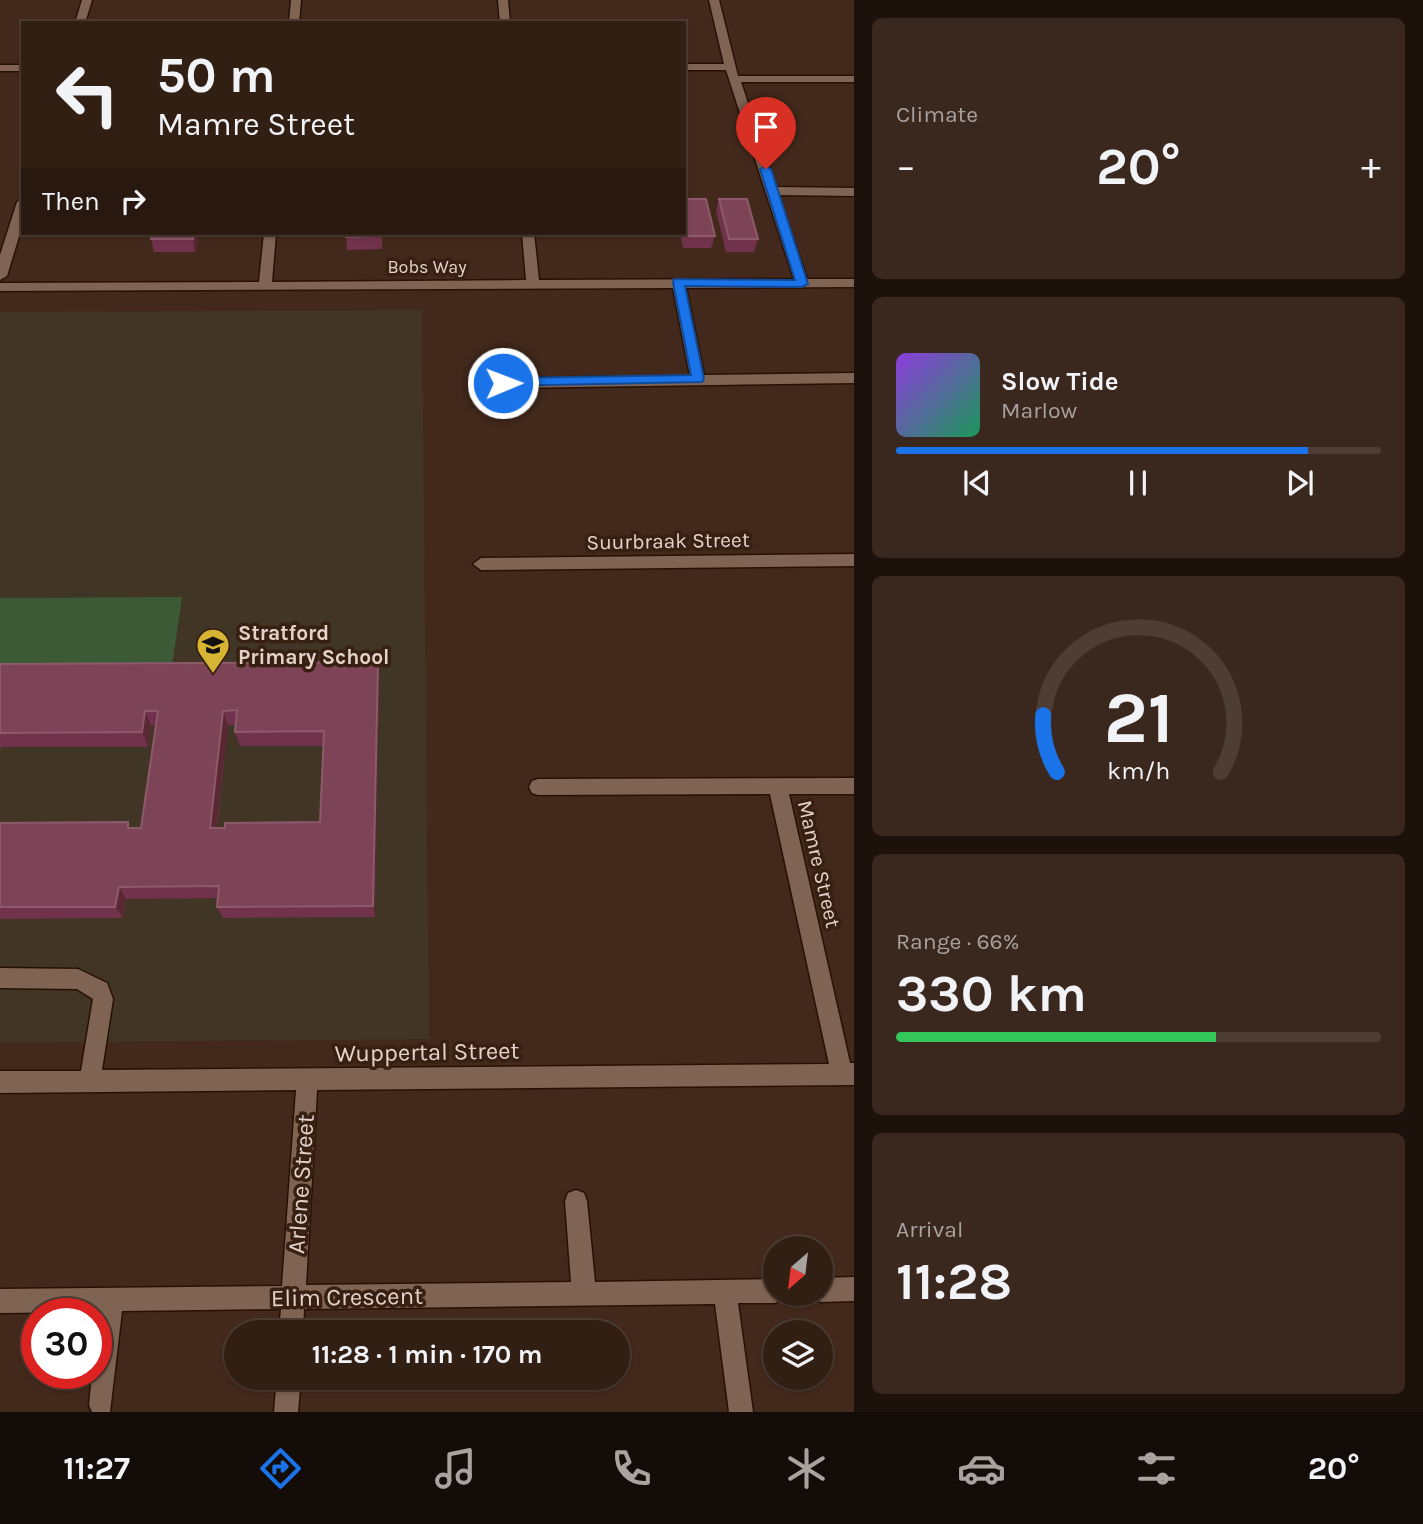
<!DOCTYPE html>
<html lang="en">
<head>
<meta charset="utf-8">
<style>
  :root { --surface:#321f14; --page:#3a271d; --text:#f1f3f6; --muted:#a8a2a0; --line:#4d3d34; --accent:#1a73e8 }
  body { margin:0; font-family:Karla,sans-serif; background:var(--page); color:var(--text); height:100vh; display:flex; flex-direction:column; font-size:26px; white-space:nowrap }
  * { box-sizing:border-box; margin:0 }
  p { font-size:23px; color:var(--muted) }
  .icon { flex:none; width:38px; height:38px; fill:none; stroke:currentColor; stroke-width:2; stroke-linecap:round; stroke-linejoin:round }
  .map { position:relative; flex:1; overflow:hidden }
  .details { display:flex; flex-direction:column; gap:18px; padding:18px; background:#1c110b; width:569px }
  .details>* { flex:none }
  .banner { position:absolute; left:21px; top:21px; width:665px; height:214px; border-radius:0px; box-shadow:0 2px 5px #0004,0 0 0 2px var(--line); background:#321f14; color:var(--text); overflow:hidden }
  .needle { width:46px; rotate:208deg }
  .controls { position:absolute; left:763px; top:1236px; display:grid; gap:14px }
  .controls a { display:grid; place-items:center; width:70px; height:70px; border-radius:50%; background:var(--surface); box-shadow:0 2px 5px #0004,0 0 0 2px var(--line); font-size:35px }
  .speed { position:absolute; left:21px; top:1298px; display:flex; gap:14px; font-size:35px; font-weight:700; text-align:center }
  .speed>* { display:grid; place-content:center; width:91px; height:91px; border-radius:50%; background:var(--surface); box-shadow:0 2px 5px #0004,0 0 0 2px var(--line); line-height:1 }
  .speed .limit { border:10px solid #d22; background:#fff; color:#111 }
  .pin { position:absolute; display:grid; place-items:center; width:60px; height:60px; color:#fff; margin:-72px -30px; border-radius:50% 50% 50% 0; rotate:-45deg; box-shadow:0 0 7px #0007 }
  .pin .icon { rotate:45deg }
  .me { position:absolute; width:77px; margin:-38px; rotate:89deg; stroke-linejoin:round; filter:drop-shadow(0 0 5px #0008) }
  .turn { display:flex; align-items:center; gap:24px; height:147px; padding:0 21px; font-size:32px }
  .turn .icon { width:91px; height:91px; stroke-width:2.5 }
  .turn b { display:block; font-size:49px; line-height:60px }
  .then { display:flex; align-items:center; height:66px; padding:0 21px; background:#0003; gap:14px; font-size:26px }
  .big { font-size:52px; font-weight:700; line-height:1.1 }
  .details .card { flex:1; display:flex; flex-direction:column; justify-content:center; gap:10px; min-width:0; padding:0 24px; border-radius:10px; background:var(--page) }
  .details .dial { align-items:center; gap:0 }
  .dial svg { height:182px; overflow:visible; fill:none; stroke:var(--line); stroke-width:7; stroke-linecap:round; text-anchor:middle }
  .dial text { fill:var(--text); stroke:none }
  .song { display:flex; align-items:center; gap:21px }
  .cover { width:84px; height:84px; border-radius:10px; background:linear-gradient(135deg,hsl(270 70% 55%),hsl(150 70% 35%)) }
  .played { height:7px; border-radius:4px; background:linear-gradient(90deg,var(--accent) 85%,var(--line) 85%) }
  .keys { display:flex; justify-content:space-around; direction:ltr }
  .heat { display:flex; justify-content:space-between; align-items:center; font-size:38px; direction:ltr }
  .charge { height:10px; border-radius:5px; background:linear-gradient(90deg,#34c759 66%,var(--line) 0) }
  .trip { position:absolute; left:224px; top:1320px; width:406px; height:70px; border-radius:35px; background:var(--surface); box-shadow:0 2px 5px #0004,0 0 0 2px var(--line); font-weight:700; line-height:70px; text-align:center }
  .menu { display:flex; height:112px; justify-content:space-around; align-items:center; background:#140c08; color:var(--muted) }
  .menu .icon { width:49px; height:49px }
  .menu .selected { color:var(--accent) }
  .menu b { font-size:32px; color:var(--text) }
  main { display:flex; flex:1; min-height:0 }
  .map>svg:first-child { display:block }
</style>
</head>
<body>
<main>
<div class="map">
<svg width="855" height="1412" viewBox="0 0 855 1412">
  <rect width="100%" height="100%" fill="#42291b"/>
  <path fill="#413526" d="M422,310L429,1039L0,1043V312Z"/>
  <path fill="#3c5a35" d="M182,597L172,666L0,667V598Z"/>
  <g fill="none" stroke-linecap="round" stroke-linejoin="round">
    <defs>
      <g id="minor">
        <path d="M82,0H92L85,23H75Z"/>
        <path d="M291,0H301L299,23H289Z"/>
        <path d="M498,0H508L510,23H500Z"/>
        <path d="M709,0H719L738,76H855V82H741L776,187L855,188V196L778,195L807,279H855V287L686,288L704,375L855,373V383L503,388L496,383L503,378L690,376L673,288L0,291V283L259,282L264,233H276L272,282L526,280L522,233H534L539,280L794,279L726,70H684V64H724Z"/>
        <rect x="0" y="65" width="23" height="6"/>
        <path d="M23,198V223L7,276L0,280V255L17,202Z"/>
        <path d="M855,554V566L481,570L473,564L481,558Z"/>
        <path d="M855,778V794H789L850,1063H855V1085L317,1090L306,1285L571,1282L565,1201L568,1193L576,1190L584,1193L587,1201L595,1282L775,1279V1293H786L783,1299L775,1303H738L753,1412H729L715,1304L304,1309L303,1332H279L281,1309L122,1311L110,1412H92L89,1405L92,1374H96L98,1312L0,1313V1289L282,1286L296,1090L0,1093V1071H81L93,999L77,989L0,988V968L78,969L107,983L113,999L102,1070L829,1064L770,794L538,795L532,793L529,787L532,781L538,779Z"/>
        <path d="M855,1277V1301L821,1302L813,1298L811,1293H821V1278Z"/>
        <path d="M277,1377H301L298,1412H274Z"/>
      </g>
    </defs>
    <use href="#minor" stroke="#281104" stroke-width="3"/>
    <use href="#minor" fill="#7f6353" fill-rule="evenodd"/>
  </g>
  <g fill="#71334b" fill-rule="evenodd">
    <path d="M684,199L715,236L711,248H683L680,233H684Z"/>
    <path d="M719,199L758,239L754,252H726L716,211Z"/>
    <path d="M199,233L195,252H154L151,239Z"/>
    <path d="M346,233H382V249L347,250Z"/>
    <path d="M378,662L379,677L375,917L223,918L217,907L218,898L126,899L123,918L0,919V823L141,828L156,725H151L148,747H1L0,752V664ZM228,725H236L235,732L240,746H324L320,822L217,828Z"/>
  </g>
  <g fill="#592832">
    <path d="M194,233H199L195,252L193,239Z"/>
    <path d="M378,662L379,677L375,917L373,906Z"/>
    <path d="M145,711L151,725L148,747L142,732Z"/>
    <path d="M223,711L228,725L215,841L210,828Z"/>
    <path d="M119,887L126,899L123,918L115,907Z"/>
  </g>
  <g fill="#7d4458" stroke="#8d5a6a" stroke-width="2" fill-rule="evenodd">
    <path d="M684,199H706L715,236H686L684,227Z"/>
    <path d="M719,199H747L758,239H729Z"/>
    <path d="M153,233H194L193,239H151Z"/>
    <path d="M346,233H381V236L346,237Z"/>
    <path d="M378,662L373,906L217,907L219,886L119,887L115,907H0V823L128,822V828H141L158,711H145L142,732L0,733V664ZM237,710L235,732L324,731L320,822L225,823V828H210L223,711Z"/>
  </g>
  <path fill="#1a73e8" stroke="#114b97" stroke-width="2" d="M766,166L771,169L808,284L802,287L685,286L704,379L702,382L498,386V380L503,378L691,375L673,282L674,279L795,280L760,169Z"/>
  <defs>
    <symbol id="school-pin" viewBox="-11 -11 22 30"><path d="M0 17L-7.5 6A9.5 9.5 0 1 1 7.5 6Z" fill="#d8b434" stroke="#372011"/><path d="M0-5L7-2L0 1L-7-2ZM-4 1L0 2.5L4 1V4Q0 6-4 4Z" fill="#111"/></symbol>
  </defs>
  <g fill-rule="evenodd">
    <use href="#school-pin" x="194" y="626" width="38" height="52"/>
  </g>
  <g text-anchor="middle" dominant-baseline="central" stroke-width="7" stroke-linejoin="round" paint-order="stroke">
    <g font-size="18" fill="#e2d2c9" stroke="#372011">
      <text x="427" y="267">Bobs Way</text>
    </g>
    <g font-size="21" fill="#e2d2c9" stroke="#372011">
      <text transform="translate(668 541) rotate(-1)">Suurbraak Street</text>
      <text transform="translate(819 864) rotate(77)">Mamre Street</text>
    </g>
    <g font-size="21" font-weight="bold" fill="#e2d2c9" stroke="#372011" text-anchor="start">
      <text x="238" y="633">Stratford<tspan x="238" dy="24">Primary School</tspan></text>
    </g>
    <g font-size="24" fill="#e2d2c9" stroke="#372011">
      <text transform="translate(427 1052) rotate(-1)">Wuppertal Street</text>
      <text transform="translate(301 1184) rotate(-86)">Arlene Street</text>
      <text transform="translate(347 1297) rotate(-1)">Elim Crescent</text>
    </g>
  </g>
</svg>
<div class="controls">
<a><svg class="needle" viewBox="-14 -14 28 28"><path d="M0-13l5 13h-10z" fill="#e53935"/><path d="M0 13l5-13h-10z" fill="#a8a2a0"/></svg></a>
<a><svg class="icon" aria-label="layers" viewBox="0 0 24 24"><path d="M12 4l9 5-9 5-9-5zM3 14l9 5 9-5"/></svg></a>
</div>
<div class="speed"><div class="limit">30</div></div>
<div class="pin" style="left:766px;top:169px;background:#d93025"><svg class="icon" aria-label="arrive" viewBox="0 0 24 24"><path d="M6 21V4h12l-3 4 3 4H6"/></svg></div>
<svg class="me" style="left:503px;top:383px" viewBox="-20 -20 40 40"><circle r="17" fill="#1a73e8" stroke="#fff" stroke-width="3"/><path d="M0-11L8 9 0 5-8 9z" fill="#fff"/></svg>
<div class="trip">11:28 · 1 min · 170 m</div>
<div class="banner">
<div class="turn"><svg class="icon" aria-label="left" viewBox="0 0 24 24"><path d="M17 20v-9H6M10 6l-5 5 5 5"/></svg><div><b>50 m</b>Mamre Street</div></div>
<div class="then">Then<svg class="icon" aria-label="right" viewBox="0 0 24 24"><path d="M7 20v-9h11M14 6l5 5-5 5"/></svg></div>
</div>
</div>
<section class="details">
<div class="card"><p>Climate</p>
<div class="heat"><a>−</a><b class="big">20°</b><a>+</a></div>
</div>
<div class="card">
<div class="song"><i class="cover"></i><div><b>Slow Tide</b><p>Marlow</p></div></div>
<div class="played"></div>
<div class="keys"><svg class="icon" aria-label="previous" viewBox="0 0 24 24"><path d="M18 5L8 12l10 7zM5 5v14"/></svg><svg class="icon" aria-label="pause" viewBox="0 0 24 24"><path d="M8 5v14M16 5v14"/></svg><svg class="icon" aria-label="next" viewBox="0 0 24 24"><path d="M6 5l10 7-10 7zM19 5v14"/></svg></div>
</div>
<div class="card dial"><svg viewBox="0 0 100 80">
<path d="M14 69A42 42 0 1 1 86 69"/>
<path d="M14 69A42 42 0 0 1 8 44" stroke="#1a73e8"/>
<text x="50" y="56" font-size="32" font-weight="700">21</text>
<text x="50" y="72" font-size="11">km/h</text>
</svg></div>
<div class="card"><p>Range · 66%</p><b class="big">330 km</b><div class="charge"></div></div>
<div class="card"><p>Arrival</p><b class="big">11:28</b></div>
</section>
</main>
<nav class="menu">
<b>11:27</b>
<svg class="icon selected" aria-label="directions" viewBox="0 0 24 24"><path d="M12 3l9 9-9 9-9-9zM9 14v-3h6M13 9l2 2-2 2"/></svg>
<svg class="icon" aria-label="music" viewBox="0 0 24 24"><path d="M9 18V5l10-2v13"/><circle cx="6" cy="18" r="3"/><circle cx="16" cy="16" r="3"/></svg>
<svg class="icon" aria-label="phone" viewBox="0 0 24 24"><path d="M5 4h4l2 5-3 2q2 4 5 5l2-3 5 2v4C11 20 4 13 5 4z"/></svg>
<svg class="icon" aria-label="climate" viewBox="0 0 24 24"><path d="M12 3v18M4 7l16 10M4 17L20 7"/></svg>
<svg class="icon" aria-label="car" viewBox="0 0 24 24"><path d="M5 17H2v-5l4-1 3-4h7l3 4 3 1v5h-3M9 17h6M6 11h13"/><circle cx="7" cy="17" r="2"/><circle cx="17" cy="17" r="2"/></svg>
<svg class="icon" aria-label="filters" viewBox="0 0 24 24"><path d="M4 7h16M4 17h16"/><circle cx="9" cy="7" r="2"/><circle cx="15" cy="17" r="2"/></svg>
<b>20°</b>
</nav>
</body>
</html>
